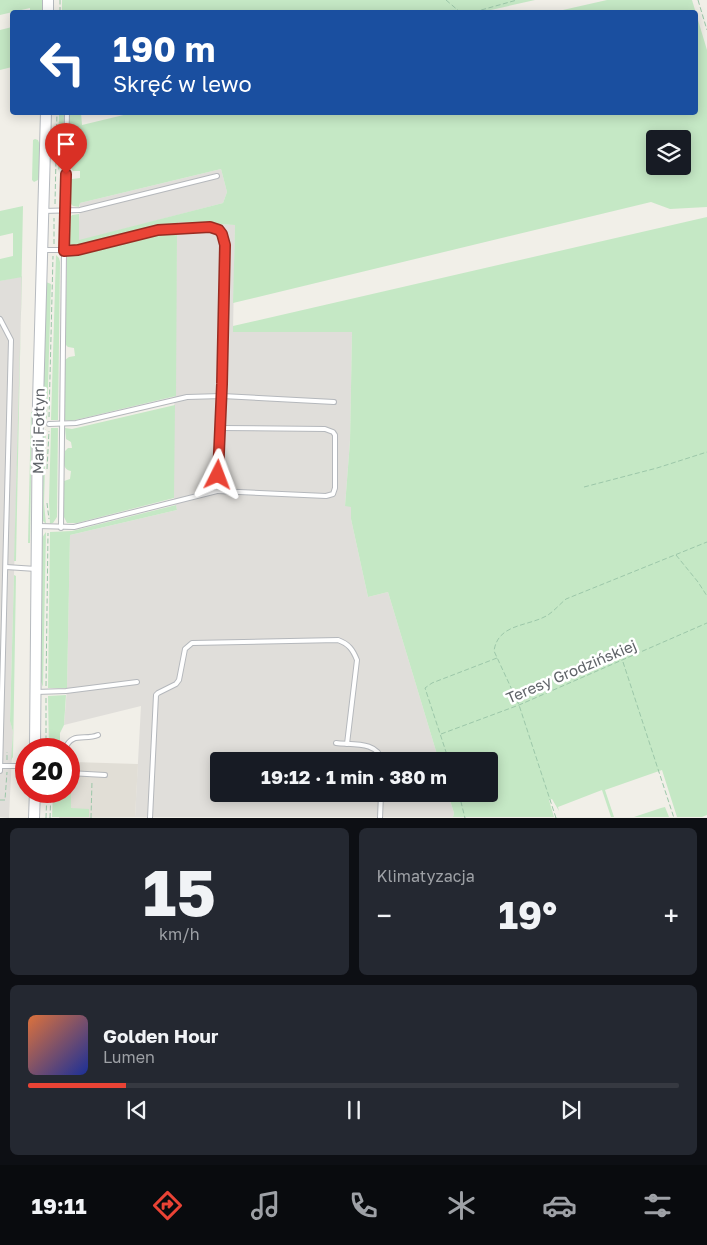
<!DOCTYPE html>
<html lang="pl">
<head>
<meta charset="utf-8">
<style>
  :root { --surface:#171b24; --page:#242831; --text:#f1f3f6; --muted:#9ea1a6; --line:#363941; --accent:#ea4335 }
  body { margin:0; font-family:"Golos Text",sans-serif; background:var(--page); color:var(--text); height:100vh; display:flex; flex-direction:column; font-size:19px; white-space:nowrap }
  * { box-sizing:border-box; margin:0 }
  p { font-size:16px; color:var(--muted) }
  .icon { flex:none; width:28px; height:28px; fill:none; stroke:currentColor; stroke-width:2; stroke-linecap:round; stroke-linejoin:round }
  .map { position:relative; height:818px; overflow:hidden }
  .details { display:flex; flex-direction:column; gap:10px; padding:10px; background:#0d0f14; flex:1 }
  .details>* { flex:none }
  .top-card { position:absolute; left:10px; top:10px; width:688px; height:105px; border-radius:5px; box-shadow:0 2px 12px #0003; background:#1a4fa0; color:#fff; overflow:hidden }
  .fabs { position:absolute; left:646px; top:130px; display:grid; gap:10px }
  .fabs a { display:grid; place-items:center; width:45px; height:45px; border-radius:5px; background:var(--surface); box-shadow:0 2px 12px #0003; font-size:25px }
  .speed { position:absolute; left:15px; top:738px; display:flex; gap:10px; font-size:25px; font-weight:700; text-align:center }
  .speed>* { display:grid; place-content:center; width:65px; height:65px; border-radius:50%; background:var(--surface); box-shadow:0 2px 12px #0003; line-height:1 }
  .speed .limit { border:8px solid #d22; background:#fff; color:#111 }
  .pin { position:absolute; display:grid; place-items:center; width:42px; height:42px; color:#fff; margin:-51px -21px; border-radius:50% 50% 50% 0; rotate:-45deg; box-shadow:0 0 5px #0007 }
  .pin .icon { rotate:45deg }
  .me { position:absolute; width:55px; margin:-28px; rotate:3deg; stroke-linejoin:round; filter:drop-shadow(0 0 4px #0008) }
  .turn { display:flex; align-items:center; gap:18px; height:105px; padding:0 20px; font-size:22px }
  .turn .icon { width:65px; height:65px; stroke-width:2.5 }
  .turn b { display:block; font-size:35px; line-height:42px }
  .big { font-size:38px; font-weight:700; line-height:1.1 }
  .details .widget { flex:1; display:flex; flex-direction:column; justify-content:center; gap:8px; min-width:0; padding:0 18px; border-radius:8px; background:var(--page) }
  .details .dial { align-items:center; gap:0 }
  .dial b { font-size:65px; line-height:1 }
  .song { display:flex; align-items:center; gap:15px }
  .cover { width:60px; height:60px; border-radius:8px; background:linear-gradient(135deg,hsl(20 70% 55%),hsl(230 70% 35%)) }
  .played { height:5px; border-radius:2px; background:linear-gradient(90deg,var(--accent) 15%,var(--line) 15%) }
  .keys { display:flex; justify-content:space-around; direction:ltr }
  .heat { display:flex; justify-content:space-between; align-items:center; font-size:28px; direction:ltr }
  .details .tiles { flex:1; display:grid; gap:10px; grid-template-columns:1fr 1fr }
  .widget:last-child { grid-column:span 2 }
  .trip { position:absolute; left:210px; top:752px; width:288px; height:50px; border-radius:5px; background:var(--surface); box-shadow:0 2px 12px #0003; font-weight:700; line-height:50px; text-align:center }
  .menu { display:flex; height:80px; justify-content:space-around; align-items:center; background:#090b0e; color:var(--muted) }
  .menu .icon { width:35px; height:35px }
  .menu .current { color:var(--accent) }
  .menu b { font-size:22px; color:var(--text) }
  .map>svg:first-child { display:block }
</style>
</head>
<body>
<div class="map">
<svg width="707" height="818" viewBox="0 0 707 818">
  <rect width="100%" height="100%" fill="#f1efe8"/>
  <g fill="#e0deda">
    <path d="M221,169L227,192L223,203L78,241L80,203Z"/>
    <path d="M177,222L235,225L233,332H352L350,441L345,506H351V519L368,597L388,592L439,761H219V794H448L454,813L453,817H135L141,706L64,725L67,688L70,535L177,510L173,493Z"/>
    <path d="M22,276L14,575L10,720L13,732L9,818L0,817V281Z"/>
  </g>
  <path fill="#e1ded6" d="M73,762L138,764L135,817L59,818L69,791V763Z"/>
  <g fill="#c5e8c5" fill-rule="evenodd">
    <path d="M0,0H43V12H30V8L0,15Z"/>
    <path d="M62,0H535L482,12H62Z"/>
    <path d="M607,0H692L707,50V207L670,209L651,202L233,303L235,225L178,222L177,226L149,227L78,246H73L68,243L67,221L72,215L79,214V240L223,203L227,192L221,169L80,203L79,207L73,206L68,201V183L72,179L80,178V171H73L69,165L70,113H81L82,125L136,112H695V12H554ZM655,139H682V166H655Z"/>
    <path d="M12,27V67L0,70V30Z"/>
    <path d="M59,113H64L62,166L58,170Z"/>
    <path d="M35,139L38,140L40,145L39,177L38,180L34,182L32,180L33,140Z"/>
    <path d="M23,206L16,561H14L22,277L0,281V259L13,256V233L0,236V211Z"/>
    <path d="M707,217V815L702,817H677L662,770L605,790L614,817H611L602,790L558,807L559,811L552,799L549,800L554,817H453L454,813L448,794H489V761H439L388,592L368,597L351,519V507L345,506L350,441L352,332H233V326Z"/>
    <path d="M156,233L177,234L176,396L71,421L64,420L65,360L69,357L75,356L74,348L68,347L65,344L67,257Z"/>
    <path d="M56,255L59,258L60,262L58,420H51Z"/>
    <path d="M46,282L51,284L47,420L43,410Z"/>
    <path d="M175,405L174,498L77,523H67L64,517V481L70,479L71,471C61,469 64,459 65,451L68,448H72L71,442L66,439L65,428L72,429Z"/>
    <path d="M31,412H32L30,543H28Z"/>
    <path d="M51,428H58L57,517L53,523L50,524L49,501Z"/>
    <path d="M46,429L44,503L46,524L42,520V435Z"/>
    <path d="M176,505L177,510L70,535L67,688H48L50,532L72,531Z"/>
    <path d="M46,532L43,687L40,679L41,539Z"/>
    <path d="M14,575L16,576L13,757L11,760L13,732L10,721Z"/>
    <path d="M66,695L64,725L60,733V749H49L48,696Z"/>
    <path d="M69,776H71V808L89,809V817H52L53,791H69Z"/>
    <path d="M665,807L669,817H634L661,808Z"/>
  </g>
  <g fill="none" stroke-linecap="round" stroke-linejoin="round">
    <defs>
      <g id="lane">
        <path d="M43,211L80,210L217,176"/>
        <path d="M0,319L11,340L0,771"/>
        <path d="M49,424L76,423L187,397L222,396L334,402"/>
        <path d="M217,491L326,496L333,494L335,488V435L333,432L325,429L220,428"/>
        <path d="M39,526L74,527L217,491L223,384L225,245L222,234L219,230L211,227L158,230L78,250H42"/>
        <path d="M61,528L64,251L67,112"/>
        <path d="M6,567L36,569"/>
        <path d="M36,692L66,691L137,682"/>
        <path d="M336,743C352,745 378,741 382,761"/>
        <path d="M65,749C72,731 85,741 98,735"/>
        <path d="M0,766H26"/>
        <path d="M69,773L105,775"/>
        <path d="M150,818L156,695L158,693L176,684L179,680L185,649L192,643L338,640C349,644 353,650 357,660L347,744"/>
        <path d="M380,818L381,794"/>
      </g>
      <g id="secondary">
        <path d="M48,12V0"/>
        <path d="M35,749L38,402L46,112"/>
        <path d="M34,818L35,791"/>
      </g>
    </defs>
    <use href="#lane" stroke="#b5b8bc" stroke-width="6"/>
    <use href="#secondary" stroke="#b6babf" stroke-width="12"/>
    <g stroke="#9cc7a9" stroke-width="1" stroke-dasharray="5 2.5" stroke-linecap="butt">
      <path d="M446,0L460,12"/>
      <path d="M698,0L707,30"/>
      <path d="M60,12V0"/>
      <path d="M474,12L517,0"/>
      <path d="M55,204L57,112"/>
      <path d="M54,244V218"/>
      <path d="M49,417L53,256"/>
      <path d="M47,469L49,431"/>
      <path d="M584,487L657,468L707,452"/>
      <path d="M47,503L49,519"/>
      <path d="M676,555L698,582L707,596"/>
      <path d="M623,662L674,818"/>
      <path d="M46,686L48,533"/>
      <path d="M46,698V749"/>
      <path d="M441,734L519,705L707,623"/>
      <path d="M7,760V752"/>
      <path d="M449,761L425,688L432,683L497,658"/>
      <path d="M459,794L465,818"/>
      <path d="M0,800H5L7,772"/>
      <path d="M46,818L47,791"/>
      <path d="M50,818L51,791"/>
      <path d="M91,818L92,781"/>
      <path d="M556,818L519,705L494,651C498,623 528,627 548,615C554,611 560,604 566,599L707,542"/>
    </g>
    <use href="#lane" stroke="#fff" stroke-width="4"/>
    <use href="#secondary" stroke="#fff" stroke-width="10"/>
  </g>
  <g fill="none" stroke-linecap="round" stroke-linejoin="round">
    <defs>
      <path id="route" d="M66,174L64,251L78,250L158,230L210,227L219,230L222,234L225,245L222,384L218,475"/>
    </defs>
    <use href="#route" stroke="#982c22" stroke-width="12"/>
    <use href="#route" stroke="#ea4335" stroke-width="9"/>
  </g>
  <g text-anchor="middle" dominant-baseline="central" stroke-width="5" stroke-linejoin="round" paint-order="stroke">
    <g font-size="15" fill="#5f6368" stroke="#fff">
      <text transform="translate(38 431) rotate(-89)">Marii Fołtyn</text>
      <text transform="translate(571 671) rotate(-23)">Teresy Grodzińskiej</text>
    </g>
  </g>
</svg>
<div class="fabs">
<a><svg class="icon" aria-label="layers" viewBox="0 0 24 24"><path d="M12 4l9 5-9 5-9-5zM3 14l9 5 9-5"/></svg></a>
</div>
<div class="speed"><div class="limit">20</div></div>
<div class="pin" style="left:66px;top:174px;background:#d93025"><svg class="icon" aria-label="arrive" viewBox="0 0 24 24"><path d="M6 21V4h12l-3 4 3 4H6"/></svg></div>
<svg class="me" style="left:218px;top:475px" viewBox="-20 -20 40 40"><path d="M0-17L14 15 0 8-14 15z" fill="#ea4335" stroke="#fff" stroke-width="4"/></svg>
<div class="trip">19:12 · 1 min · 380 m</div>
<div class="top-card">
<div class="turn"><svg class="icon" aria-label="left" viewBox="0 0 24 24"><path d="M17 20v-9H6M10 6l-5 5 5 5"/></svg><div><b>190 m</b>Skręć w lewo</div></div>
</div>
</div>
<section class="details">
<div class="tiles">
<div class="widget dial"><b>15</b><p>km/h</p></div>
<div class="widget"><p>Klimatyzacja</p>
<div class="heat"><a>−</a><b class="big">19°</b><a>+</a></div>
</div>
<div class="widget">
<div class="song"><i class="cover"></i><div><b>Golden Hour</b><p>Lumen</p></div></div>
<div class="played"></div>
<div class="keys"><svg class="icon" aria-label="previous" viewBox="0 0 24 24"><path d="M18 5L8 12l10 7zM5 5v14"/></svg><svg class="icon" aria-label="pause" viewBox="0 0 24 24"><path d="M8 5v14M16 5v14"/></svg><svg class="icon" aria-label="next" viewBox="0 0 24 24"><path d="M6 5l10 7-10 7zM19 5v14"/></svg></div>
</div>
</div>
</section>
<nav class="menu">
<b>19:11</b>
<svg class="icon current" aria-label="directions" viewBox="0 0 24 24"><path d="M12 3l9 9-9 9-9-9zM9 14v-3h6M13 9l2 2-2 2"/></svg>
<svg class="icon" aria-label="music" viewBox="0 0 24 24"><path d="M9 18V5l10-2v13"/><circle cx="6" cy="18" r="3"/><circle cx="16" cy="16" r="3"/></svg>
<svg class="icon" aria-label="phone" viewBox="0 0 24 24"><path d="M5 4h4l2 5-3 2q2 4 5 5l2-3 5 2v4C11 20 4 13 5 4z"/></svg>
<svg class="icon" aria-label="climate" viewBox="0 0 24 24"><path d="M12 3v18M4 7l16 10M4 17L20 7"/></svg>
<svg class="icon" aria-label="car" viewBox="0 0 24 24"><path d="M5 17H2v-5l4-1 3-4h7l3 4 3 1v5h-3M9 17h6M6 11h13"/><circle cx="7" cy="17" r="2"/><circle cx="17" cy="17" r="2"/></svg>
<svg class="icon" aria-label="filters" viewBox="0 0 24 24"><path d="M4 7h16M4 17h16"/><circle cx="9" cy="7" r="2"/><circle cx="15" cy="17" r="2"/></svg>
</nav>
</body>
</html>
